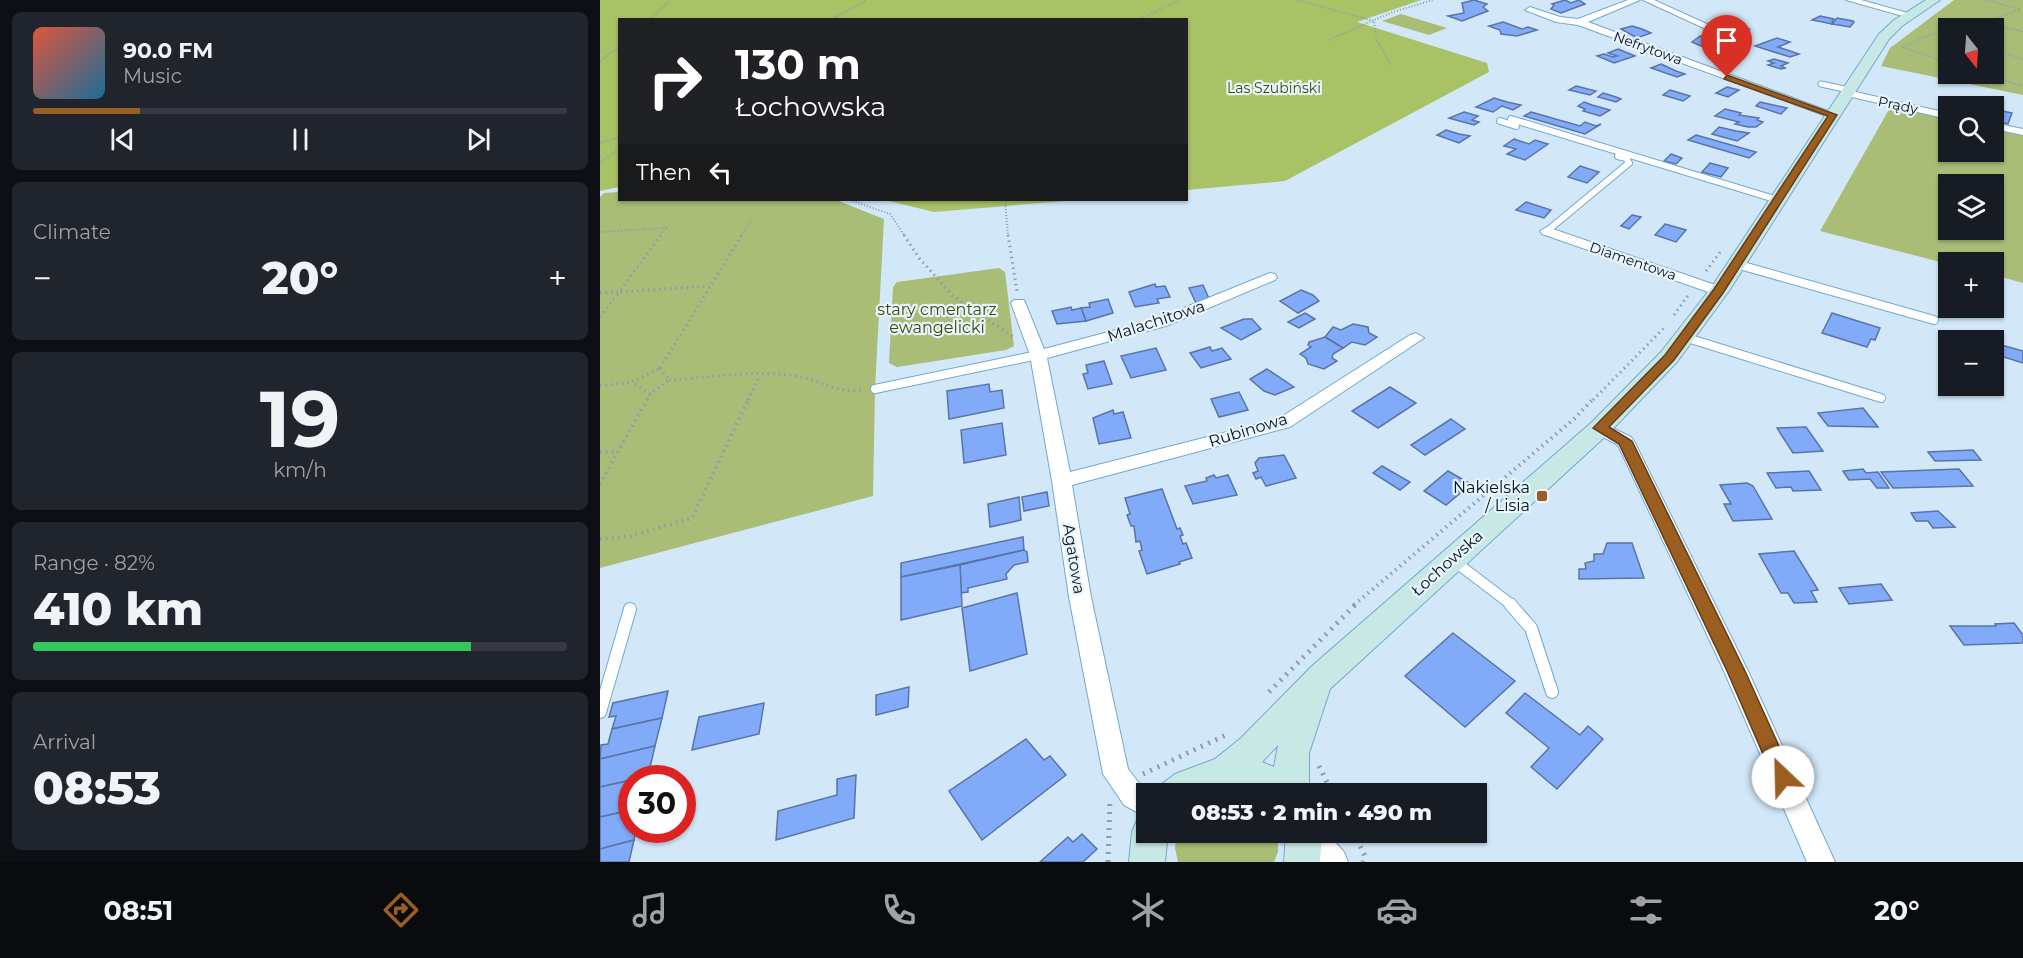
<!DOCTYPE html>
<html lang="en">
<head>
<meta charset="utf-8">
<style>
  :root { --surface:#171b24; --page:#20242c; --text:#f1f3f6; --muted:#9ea1a6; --line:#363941; --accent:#9a5e20 }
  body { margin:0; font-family:Montserrat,sans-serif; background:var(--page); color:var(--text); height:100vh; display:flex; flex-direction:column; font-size:22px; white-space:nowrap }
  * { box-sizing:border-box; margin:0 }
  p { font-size:20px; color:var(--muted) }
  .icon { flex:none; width:33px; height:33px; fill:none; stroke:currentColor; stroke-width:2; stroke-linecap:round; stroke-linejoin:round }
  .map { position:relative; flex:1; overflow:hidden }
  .drawer { display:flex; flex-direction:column; gap:12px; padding:12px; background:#0d0f14; width:600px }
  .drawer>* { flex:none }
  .banner { position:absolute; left:18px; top:18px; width:570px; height:183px; border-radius:0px; box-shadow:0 2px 4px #0004; background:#202124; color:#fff; overflow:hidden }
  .needle { width:39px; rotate:163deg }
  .tools { position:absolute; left:1338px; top:18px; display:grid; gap:12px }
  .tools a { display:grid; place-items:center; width:66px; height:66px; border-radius:0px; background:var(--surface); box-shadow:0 2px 4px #0004; font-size:30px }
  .speed { position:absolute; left:18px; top:765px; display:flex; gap:12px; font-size:30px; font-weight:700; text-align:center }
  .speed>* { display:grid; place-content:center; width:78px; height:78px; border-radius:50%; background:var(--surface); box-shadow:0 2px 4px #0004; line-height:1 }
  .speed .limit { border:9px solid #d22; background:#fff; color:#111 }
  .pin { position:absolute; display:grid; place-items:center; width:51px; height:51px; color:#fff; margin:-62px -26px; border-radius:50% 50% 50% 0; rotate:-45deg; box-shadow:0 0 6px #0007 }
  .pin .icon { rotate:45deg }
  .me { position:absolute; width:66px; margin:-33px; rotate:336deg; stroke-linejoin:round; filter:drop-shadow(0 0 4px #0008) }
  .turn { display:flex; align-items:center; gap:21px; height:126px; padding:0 18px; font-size:27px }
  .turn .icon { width:78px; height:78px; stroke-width:2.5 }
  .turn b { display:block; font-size:42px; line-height:51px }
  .then { display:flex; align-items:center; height:57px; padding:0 18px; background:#0003; gap:12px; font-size:22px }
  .big { font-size:45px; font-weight:800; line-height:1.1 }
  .drawer .widget { flex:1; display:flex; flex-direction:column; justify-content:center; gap:9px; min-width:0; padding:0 21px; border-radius:9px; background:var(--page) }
  .drawer .dial { align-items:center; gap:0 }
  .dial b { font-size:78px; line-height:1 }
  .song { display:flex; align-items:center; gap:18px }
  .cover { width:72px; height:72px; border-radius:9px; background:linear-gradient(135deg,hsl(10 70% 55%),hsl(200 70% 35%)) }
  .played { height:6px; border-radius:3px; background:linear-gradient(90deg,var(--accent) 20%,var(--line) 20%) }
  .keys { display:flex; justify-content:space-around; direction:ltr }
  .heat { display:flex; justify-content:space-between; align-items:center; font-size:33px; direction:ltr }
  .charge { height:9px; border-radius:4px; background:linear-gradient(90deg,#34c759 82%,var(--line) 0) }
  .trip { position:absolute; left:536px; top:783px; width:351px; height:60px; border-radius:0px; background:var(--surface); box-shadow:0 2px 4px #0004; font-weight:800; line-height:60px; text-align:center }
  .menu { display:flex; height:96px; justify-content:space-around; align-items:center; background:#090b0e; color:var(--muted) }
  .menu .icon { width:42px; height:42px }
  .menu .active { color:var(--accent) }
  .menu b { font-size:27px; color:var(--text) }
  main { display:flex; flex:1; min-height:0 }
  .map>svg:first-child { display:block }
</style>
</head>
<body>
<main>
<section class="drawer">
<div class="widget">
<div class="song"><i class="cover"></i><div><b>90.0 FM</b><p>Music</p></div></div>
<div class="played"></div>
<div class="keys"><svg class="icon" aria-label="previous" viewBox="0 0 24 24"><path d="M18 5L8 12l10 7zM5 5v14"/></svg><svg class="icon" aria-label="pause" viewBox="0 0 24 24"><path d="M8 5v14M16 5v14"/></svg><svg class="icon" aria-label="next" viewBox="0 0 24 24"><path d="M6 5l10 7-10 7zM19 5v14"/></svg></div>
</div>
<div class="widget"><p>Climate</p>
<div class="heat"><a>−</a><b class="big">20°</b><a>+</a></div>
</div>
<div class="widget dial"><b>19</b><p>km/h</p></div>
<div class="widget"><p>Range · 82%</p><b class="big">410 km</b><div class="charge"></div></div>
<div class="widget"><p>Arrival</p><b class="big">08:53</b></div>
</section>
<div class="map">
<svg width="1423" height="862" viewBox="0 0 1423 862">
  <rect width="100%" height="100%" fill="#d2e8f9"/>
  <g fill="#a9bd77" fill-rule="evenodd">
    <path d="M1354,0H1423V95L1281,66L1290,48ZM1348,28H1394V74H1348Z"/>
    <path d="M801,14L847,28L829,35L782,21Z"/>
    <path d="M1291,106L1348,119V152H1394V129L1423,136V283L1394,275V262L1348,264L1220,231ZM1348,184H1394V230H1348Z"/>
    <path d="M19,192L20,200H236L284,219L275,389L273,496L0,568V197L4,193Z"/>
    <path d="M399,268L405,272L414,346L406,350L297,367L289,363L293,287L297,282Z"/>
    <path d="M678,832V852L674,862H578L575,848L577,833Z"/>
  </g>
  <g fill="#a8c265">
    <path d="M0,0H821L757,22L887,63L889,72L685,181L587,190L586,20H20L19,187L0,191Z"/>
    <path d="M285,200H476L334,212Z"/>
  </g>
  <g fill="#81abf9" stroke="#5974a5" stroke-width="1.5">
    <path d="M874,0L887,4L883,7L888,11L862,21L848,16L864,13L862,3Z"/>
    <path d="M965,0L971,3L979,0L985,4L961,13L951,9L954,5L952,4Z"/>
    <path d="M1220,16L1234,19L1232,21L1234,22L1232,24L1212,20Z"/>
    <path d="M1237,18L1253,21L1254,22L1250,27L1232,24Z"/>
    <path d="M903,22L922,29L928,27L937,30L917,36L901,34L900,30L889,26Z"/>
    <path d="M1140,25L1149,29L1134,32L1124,28Z"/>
    <path d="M1032,26L1042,29L1051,33L1037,38L1021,29Z"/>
    <path d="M1100,36L1115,41L1112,43L1118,45L1110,50L1092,42Z"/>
    <path d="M1177,38L1190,42L1178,47L1199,54L1190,57L1155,46Z"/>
    <path d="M1018,49L1035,56L1014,63L997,56L1004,54L1013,57L1017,56L1008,53Z"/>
    <path d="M1174,59L1188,63L1181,66L1185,68L1181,69L1168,65L1174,63L1168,61Z"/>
    <path d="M1061,64L1076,71L1085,74L1077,77L1051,68Z"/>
    <path d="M976,86L996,91L990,95L969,90Z"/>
    <path d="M1127,87L1139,90L1128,97L1116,93Z"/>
    <path d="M1070,90L1090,96L1083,101L1063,95Z"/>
    <path d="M1003,93L1016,97L1021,99L1016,102L998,97Z"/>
    <path d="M894,98L907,102L921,105L913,110L902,106L893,112L876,107Z"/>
    <path d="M984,102L992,105L1010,110L1000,116L983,111L985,109L978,106Z"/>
    <path d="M1160,102L1187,108L1181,114L1156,106Z"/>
    <path d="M1125,109L1141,113L1139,115L1159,118L1157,120L1163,122L1156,127H1148L1135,124L1139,122L1115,116Z"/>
    <path d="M1394,109L1412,113L1408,124L1394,121Z"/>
    <path d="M864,112L878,116L872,120L879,122L874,125L849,118Z"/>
    <path d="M931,112L980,126L985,122L996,126L1001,124L985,134L924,116Z"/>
    <path d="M1119,127L1136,131L1149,133L1137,141L1112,134Z"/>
    <path d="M846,130L859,134L870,136L859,143L837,135Z"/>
    <path d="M1096,135L1156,152L1149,158L1088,140Z"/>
    <path d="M914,139L929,144L935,140L948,144L925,160L907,154L916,149L904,146Z"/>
    <path d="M1071,154L1082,158L1076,164L1064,161Z"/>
    <path d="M1110,163L1128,168L1121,177L1102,172Z"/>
    <path d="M980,166L999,172L987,183L968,177Z"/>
    <path d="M926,202L951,210L944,218L916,210Z"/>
    <path d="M1032,215L1041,217L1029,229L1021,226Z"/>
    <path d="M1065,224L1086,230L1076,242L1055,235Z"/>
    <path d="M555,284L556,287L565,286L570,297L557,299L559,303L535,307L529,292Z"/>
    <path d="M603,285L610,301L596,303L589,288Z"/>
    <path d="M701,290L713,295L719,301L698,313L680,301Z"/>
    <path d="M508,299L513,313L486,321L481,308L490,307L489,303Z"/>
    <path d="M471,307L472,310L481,308L486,321L457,324L452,311Z"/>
    <path d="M705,313L715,319L699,328L688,322Z"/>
    <path d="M1232,313L1280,328L1275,340L1271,339L1267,347L1222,333Z"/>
    <path d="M644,319H652L661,329L641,340L621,328Z"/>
    <path d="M753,324L768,327L769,333L777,337L765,345L752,342L743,348L725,337L733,327L741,330Z"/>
    <path d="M1356,331L1387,340H1353Z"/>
    <path d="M725,337L743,348L733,354L732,358L737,361L724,369L708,364L706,358L700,354L711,347L708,345L709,342Z"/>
    <path d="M1394,343L1423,351V363L1394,354Z"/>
    <path d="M610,347L612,351L622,348L631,359L601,368L590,353Z"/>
    <path d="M556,348L566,370L531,378L521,356Z"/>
    <path d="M504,361L512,384L488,389L483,374L488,373L486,365Z"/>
    <path d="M667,369L694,387L675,395L664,391L650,379Z"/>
    <path d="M389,384L390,392L402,390L404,408L349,419L347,391Z"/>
    <path d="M790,387L816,403L778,428L752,411Z"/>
    <path d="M639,392L648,410L619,417L611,399Z"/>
    <path d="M1263,408L1278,427L1228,426L1218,413Z"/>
    <path d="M513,410L514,414L523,412L531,438L499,444L493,418Z"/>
    <path d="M851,419L865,429L825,455L811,445Z"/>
    <path d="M402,423L406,455L364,463L361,430Z"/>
    <path d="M1206,427L1223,451L1193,453L1177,428Z"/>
    <path d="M1373,450L1381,460L1335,461L1328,452Z"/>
    <path d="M684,455L696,478L666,486L661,477L656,479L653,473L658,471L655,463L659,458Z"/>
    <path d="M782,466L810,482L800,490L773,473Z"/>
    <path d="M1263,469L1266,473L1278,472L1289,488H1277L1270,479L1249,480L1243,471Z"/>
    <path d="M1359,469L1373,486L1293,488L1281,472Z"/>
    <path d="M848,471L871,484L846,505L824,491Z"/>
    <path d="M1209,471L1221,490L1193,491L1191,487L1176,488L1167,473Z"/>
    <path d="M614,475L616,478L628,475L637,495L593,504L585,486L607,481L606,478Z"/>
    <path d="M1147,483L1153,486L1172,519L1133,521L1124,504H1131L1120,485Z"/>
    <path d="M562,489L577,529L580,528L583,535L580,536L583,544L586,543L592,558L579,562L580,564L547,574L539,551L542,550L540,541L536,542L534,526H531L527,515L530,514L525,498Z"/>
    <path d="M447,492L449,506L424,511L422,497Z"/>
    <path d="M419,497L421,520L390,527L388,504Z"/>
    <path d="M1338,511L1355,527L1333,528L1328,521H1316L1311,513Z"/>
    <path d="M423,537L424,550L301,577V563Z"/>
    <path d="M1007,543H1032L1044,578L979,579V569H986L985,563L994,561V554H1003Z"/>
    <path d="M424,550L427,552L428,562L414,565L406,574L407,579L368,588V592L361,593L360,565Z"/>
    <path d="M1194,551L1218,590L1211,591L1217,602L1194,603L1188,593H1181L1159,554Z"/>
    <path d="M360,565L362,606L301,620V577Z"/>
    <path d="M1281,584L1292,600L1249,604L1239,588Z"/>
    <path d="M417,593L427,654L370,671L362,608Z"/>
    <path d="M1414,623L1423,635V643L1364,645L1350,626H1396L1395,624Z"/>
    <path d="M853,633L915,681L865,727L805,676Z"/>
    <path d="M309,687L308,707L276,715V695Z"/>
    <path d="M68,691L62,718L12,729L16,716L9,717L13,703Z"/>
    <path d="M925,693L980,735L988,726L1003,739L957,789L931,767L949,748L906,713Z"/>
    <path d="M164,703L159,734L92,750L99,717Z"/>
    <path d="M62,718L55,746L0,759L1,745L8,744L12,729Z"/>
    <path d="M426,739L444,760L450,756L466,775L382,840L349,791Z"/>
    <path d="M55,746L48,776L0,787V759Z"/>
    <path d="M256,775L254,818L176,840L178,811L237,795V779Z"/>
    <path d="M32,780V810L0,817V787Z"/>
    <path d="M32,810V830H36L34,840L0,849V817Z"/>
    <path d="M482,834L497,849L483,862H440L468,837L473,842Z"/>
    <path d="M34,840L29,862H0V849Z"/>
  </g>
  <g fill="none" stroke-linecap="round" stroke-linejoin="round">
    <defs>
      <path id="lane-far4" d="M1221,84L1249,90"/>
      <g id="lane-far3">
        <path d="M911,119L1178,200"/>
        <path d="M900,121L916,126"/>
        <path d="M947,231L1029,163L1026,158L1018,156"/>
      </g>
      <g id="lane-far2">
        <path d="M1136,264L1334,320"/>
        <path d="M1084,337L1281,398"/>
        <path d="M275,389L438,355"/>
      </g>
      <path id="lane-far1" d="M854,561L912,605"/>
      <g id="lane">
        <path d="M910,604L931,628L952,692"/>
        <path d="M0,712L30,609"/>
      </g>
      <g id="street">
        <path d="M1028,0H1040L988,22L1239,115L1229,117L978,25L956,22L925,10L930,7L960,17L978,19Z"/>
        <path d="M1043,0H1054L1140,39L1132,41Z"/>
        <path d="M1246,0H1261L1315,15L1310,18Z"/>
        <path d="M1247,90L1348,113V119L1243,95L1242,93Z"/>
        <path d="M1394,123L1423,129V135L1394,129Z"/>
        <path d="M947,227L1124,288L1127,291L1119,296L1114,294L942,234L940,231Z"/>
        <path d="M670,273L675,274L677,277L675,280L566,326L447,358L470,472L678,419L810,335L816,333L824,338L690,427L472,485L491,597L528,769L542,787L551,794H546V817L524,805L503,774L469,597L452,481L430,355L411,303L414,300H424L444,349L554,320Z"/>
        <path d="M1000,422L1031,437L1034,441L1148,671L1235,862H1207L1124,671L1018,445L994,432L991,428Z"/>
        <path d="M695,832H726L744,852L748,862H716Z"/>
      </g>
      <g id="secondary">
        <path d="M1326,0H1340L1302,26L1289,39L1129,291L1077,362L1008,434L730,689L709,753V794H658L645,788H630L606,794H558L563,783L575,774L615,759L641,738L712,666L992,422L1061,352L1111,288L1279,34L1294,20ZM678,745L674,767L662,762Z"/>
        <path d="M546,816V832H568L565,862H529L532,832L537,820Z"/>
        <path d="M686,832H722L720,862H684Z"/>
      </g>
    </defs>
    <use href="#lane-far4" stroke="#72a8d1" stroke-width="7"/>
    <use href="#lane-far3" stroke="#72a8d1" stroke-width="8"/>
    <use href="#lane-far2" stroke="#72a8d1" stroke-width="10"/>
    <use href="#lane-far1" stroke="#72a8d1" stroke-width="12"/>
    <use href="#lane" stroke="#72a8d1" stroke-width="14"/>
    <use href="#street" stroke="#72a8d1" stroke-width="2"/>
    <use href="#secondary" stroke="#72a8d1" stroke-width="2"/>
    <g stroke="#899eae" stroke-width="2" stroke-dasharray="1 2" stroke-linecap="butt">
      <path d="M697,0L774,21L776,39L791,65"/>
      <path d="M1386,0L1420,9"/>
      <path d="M49,20L71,0"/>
      <path d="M230,20L267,0"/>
      <path d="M538,20L579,0"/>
      <path d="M1387,22L1421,9"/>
      <path d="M1387,22L1423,32"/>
      <path d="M1348,37L1334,33L1303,47L1348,63"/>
      <path d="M728,40L793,12L833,0"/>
      <path d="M1394,50L1423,59"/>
      <path d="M0,62L20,45"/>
      <path d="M1383,74L1423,86"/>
      <path d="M0,143L20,137"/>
      <path d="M0,162L20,149"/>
      <path d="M250,200L290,214L305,236"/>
      <path d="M405,200L408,236"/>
      <path d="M0,232L66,228L60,236"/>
      <path d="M141,236L151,220"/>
    </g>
    <g stroke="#899eae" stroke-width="3" stroke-dasharray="1.5 4" stroke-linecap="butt">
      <path d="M304,235L319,258L352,295L413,337"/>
      <path d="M408,235L417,291"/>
      <path d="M1106,271L1121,251"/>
      <path d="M0,293L19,292L61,235"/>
      <path d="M1074,315L1089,294"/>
      <path d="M0,317L19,292L109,286"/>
      <path d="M60,368L142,235"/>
      <path d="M60,368L69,380L50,394L32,382Z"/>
      <path d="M69,380C109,378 155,369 195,376C221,380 233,393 262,390"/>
      <path d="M0,386L32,382"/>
      <path d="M47,400L50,394"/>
      <path d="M148,400L160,375"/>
      <path d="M993,400L1066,326"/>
    </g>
    <g stroke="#899eae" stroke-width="4" stroke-dasharray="1.5 4.5" stroke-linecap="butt">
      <path d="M0,452L18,451"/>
      <path d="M0,484L48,398"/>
      <path d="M0,539L31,536L92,518L149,398"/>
      <path d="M754,605L974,419L994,398"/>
    </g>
    <g stroke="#899eae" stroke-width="5" stroke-dasharray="2 6" stroke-linecap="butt">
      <path d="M669,692L756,604"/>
      <path d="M719,766L733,794"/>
      <path d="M543,774L628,734"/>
      <path d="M753,832L765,856L763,862"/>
      <path d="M508,862L510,800"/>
    </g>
    <use href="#lane-far4" stroke="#fff" stroke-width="5"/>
    <use href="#lane-far3" stroke="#fff" stroke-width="6"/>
    <use href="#lane-far2" stroke="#fff" stroke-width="8"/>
    <use href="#lane-far1" stroke="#fff" stroke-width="10"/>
    <use href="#lane" stroke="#fff" stroke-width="12"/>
    <use href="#street" fill="#fff" fill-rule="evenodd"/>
    <use href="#secondary" fill="#c7e8e4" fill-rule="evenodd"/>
  </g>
  <path fill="#9a5e20" stroke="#643d15" stroke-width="1.5" d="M1127,75L1237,115L1123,293L1074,360L1009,427L1032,441L1145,671L1193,777L1190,784L1183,786L1176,784L1127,671L1019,444L993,428L1065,355L1114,289L1228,116L1124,79Z"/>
  <rect fill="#9a5e20" stroke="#e9f4fc" stroke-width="2" x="936" y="490" width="12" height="12" rx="3"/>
  <g text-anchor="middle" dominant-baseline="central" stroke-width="4.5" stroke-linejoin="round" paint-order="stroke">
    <g font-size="14" fill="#001321" stroke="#e9f4fc">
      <text transform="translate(1048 48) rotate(20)">Nefrytowa</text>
      <text transform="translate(1298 105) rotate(12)">Prądy</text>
      <text transform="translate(1033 261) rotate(19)">Diamentowa</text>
    </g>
    <g font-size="14" fill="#3c4b04" stroke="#e9f4fc">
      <text x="674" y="88">Las Szubiński</text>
    </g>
    <g font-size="16" fill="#3c4b04" stroke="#e9f4fc">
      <text x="337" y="309">stary cmentarz<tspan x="337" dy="18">ewangelicki</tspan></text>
    </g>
    <g font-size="16" fill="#001321" stroke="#e9f4fc">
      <text transform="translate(556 321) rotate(-18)">Malachitowa</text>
      <text transform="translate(648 430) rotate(-17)">Rubinowa</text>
      <text transform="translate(474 559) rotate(81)">Agatowa</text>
      <text transform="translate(847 563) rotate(-42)">Łochowska</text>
    </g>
    <g font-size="16" fill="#001321" stroke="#e9f4fc" text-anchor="end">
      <text x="930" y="487">Nakielska<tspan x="930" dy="18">/ Lisia</tspan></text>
    </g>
  </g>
</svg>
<div class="tools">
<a><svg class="needle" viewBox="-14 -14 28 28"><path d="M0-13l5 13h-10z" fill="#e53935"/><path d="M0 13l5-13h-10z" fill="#9ea1a6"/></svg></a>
<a><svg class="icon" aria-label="search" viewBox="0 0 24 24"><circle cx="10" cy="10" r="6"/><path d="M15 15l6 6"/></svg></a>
<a><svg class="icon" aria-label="layers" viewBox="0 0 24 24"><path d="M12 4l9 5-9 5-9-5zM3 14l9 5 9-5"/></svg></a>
<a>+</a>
<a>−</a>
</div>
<div class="speed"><div class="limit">30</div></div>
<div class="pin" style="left:1127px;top:77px;background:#d93025"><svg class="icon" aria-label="arrive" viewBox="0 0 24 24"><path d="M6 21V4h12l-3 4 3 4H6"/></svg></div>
<svg class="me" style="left:1183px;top:777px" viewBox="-20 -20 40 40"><circle r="19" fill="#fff"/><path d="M0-13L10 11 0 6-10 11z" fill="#9a5e20"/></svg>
<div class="trip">08:53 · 2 min · 490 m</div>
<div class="banner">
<div class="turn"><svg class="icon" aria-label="right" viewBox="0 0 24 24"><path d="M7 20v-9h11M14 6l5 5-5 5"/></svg><div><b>130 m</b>Łochowska</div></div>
<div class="then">Then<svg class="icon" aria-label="left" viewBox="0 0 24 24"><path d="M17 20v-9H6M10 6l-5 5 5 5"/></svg></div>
</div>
</div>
</main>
<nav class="menu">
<b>08:51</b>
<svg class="icon active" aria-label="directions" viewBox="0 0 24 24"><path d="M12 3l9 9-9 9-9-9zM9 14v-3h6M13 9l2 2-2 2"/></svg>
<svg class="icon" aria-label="music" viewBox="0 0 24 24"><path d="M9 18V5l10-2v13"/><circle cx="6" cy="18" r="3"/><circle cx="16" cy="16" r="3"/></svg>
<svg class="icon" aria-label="phone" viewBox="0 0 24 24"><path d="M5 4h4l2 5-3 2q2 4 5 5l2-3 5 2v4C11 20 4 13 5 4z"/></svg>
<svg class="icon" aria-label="climate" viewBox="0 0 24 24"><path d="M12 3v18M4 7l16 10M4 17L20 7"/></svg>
<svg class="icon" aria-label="car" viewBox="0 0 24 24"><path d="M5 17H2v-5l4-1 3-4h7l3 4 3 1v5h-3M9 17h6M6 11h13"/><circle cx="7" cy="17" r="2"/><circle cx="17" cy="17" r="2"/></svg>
<svg class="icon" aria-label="filters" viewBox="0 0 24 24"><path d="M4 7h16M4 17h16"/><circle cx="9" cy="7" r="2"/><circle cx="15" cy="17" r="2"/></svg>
<b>20°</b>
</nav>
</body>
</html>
